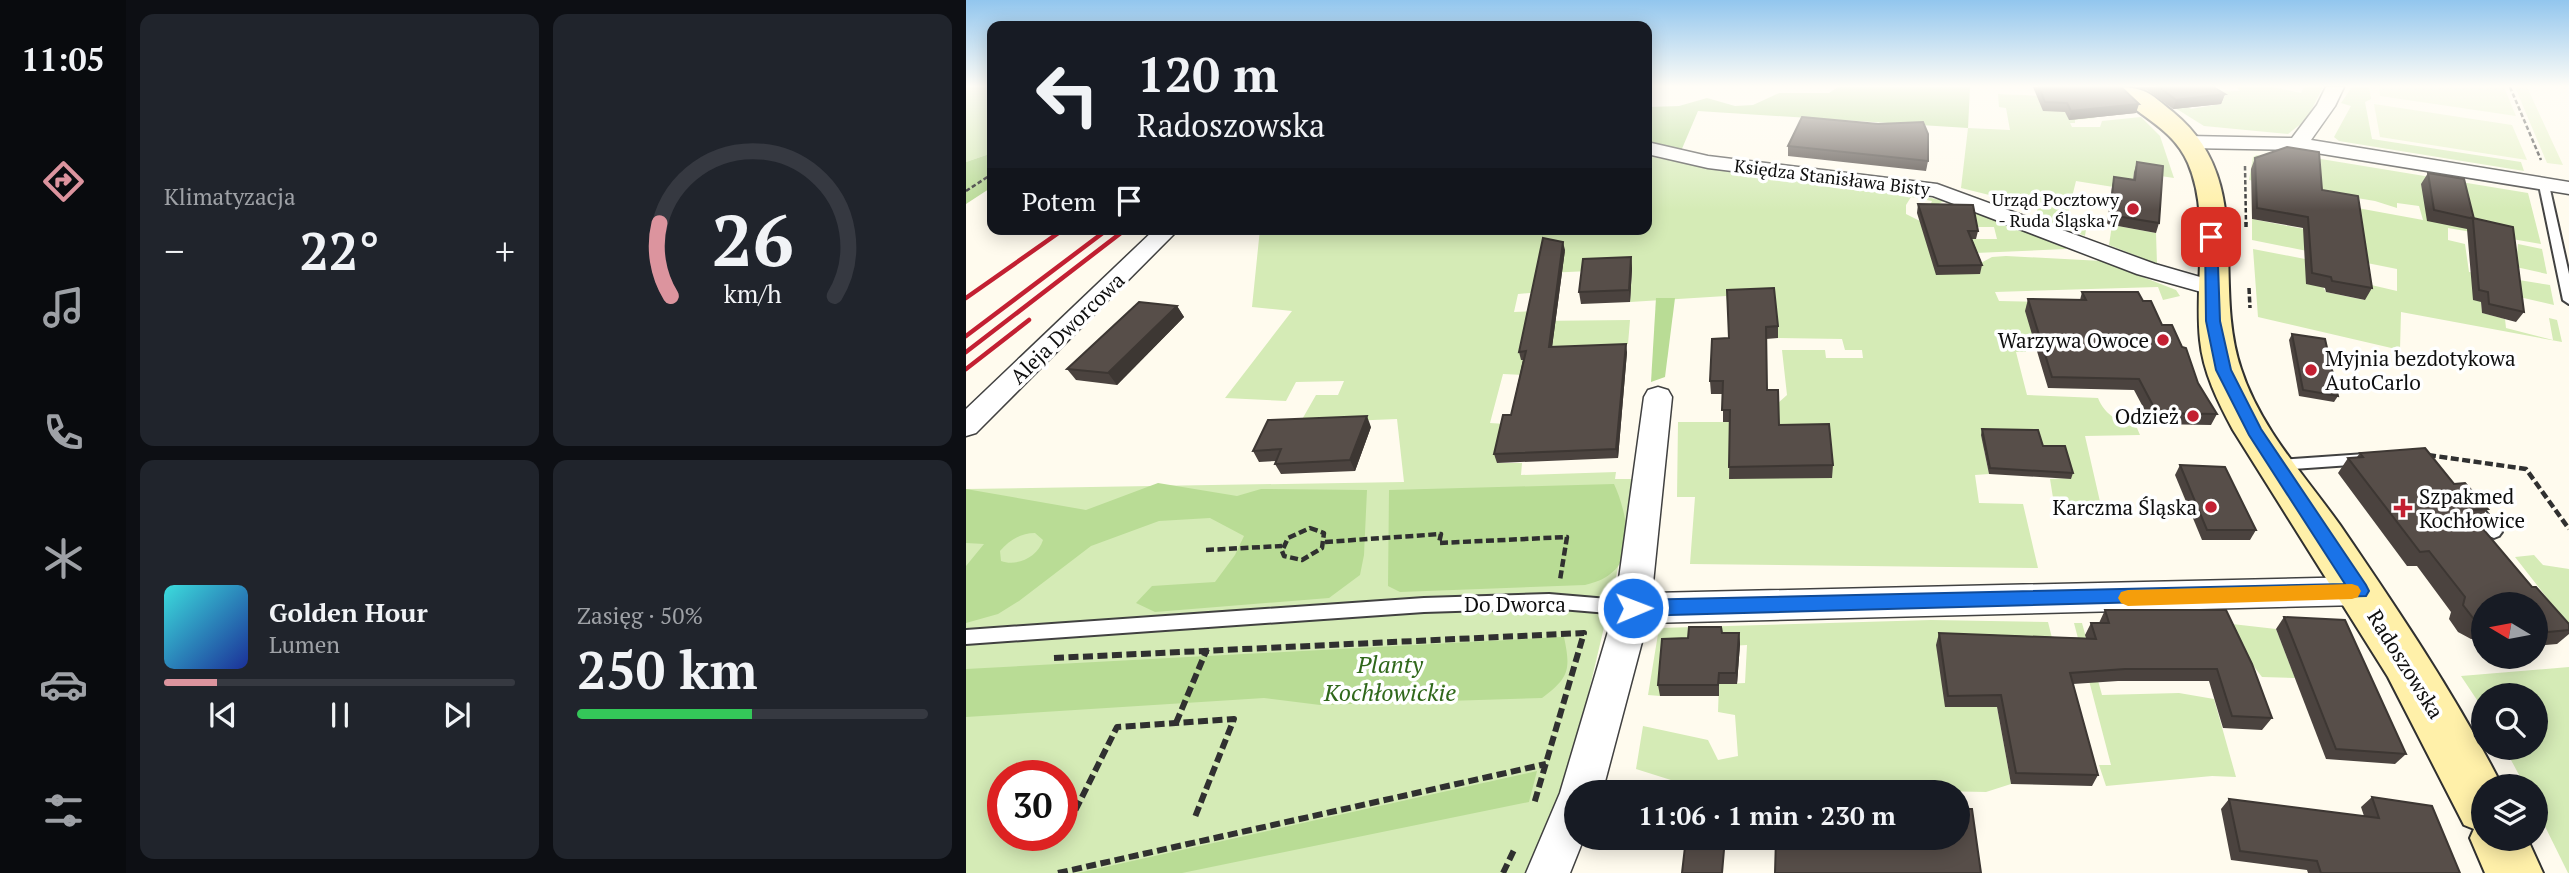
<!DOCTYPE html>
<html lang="pl">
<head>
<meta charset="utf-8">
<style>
  :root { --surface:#171b24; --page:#20242c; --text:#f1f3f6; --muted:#9ea1a6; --line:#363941; --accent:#dc949e }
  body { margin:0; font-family:"PT Serif",serif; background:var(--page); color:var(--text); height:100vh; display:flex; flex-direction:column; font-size:26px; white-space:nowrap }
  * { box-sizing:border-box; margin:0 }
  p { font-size:23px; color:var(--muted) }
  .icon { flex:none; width:38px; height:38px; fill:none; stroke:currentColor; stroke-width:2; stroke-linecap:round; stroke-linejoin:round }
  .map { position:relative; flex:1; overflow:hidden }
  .sheet { display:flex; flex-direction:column; gap:14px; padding:14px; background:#0d0f14; width:840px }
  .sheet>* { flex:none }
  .guide { position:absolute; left:21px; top:21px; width:665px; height:214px; border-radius:14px; box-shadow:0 4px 18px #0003; background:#171b24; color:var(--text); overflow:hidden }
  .needle { width:46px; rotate:280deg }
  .tools { position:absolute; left:1505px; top:592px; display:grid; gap:14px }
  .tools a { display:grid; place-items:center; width:77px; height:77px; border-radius:50%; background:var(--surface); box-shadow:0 4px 18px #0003; font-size:35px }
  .speed { position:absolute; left:21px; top:760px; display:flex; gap:14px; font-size:35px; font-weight:700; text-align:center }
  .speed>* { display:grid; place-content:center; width:91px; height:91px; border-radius:50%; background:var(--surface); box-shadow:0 4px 18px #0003; line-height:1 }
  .speed .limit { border:10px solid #d22; background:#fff; color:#111 }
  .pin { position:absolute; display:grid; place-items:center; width:60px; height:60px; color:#fff; margin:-30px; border-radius:14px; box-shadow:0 4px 10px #0006 }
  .me { position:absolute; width:77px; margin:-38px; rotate:89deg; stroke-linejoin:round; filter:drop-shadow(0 0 5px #0008) }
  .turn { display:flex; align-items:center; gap:24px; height:147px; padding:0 35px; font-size:32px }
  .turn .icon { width:91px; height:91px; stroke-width:2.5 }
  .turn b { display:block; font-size:49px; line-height:60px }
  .then { display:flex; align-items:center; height:66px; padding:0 35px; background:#0003; gap:14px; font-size:26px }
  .big { font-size:52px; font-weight:700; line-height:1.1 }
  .sheet .tile { flex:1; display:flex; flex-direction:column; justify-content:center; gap:10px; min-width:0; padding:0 24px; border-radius:14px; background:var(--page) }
  .sheet .dial { align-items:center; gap:0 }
  .dial svg { height:182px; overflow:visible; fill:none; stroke:var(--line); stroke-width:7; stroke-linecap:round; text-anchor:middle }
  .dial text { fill:var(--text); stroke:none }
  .song { display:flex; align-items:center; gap:21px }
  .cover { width:84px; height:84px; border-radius:10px; background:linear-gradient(135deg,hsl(180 70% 55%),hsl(230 70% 35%)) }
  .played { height:7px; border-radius:4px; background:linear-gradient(90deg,var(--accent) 15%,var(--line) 15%) }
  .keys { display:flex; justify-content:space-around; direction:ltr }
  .heat { display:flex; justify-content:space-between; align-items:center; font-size:38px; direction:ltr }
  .charge { height:10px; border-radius:5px; background:linear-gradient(90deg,#34c759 50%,var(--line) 0) }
  .sheet .tiles { flex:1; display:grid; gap:14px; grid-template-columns:repeat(2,1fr) }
  .trip { position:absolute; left:598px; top:780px; width:406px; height:70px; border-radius:35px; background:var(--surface); box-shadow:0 4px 18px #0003; font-weight:700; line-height:70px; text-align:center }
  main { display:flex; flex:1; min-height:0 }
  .tabs { display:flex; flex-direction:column; width:126px; justify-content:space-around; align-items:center; background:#090b0e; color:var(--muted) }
  .tabs .icon { width:49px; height:49px }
  .tabs .selected { color:var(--accent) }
  .tabs b { font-size:32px; color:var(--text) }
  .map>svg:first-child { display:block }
</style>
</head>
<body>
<main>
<nav class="tabs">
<b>11:05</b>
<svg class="icon selected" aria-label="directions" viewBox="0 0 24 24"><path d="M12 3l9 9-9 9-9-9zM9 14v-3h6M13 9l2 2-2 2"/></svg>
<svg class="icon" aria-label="music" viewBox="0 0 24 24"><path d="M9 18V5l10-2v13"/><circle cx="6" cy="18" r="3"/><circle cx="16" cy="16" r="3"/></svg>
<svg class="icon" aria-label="phone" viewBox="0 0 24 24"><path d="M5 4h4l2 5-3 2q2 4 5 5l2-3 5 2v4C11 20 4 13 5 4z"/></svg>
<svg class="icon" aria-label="climate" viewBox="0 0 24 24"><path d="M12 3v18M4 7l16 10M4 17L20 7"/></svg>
<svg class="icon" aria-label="car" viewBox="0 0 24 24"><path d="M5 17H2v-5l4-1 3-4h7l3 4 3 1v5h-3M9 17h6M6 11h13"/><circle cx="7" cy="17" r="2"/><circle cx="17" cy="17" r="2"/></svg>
<svg class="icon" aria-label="filters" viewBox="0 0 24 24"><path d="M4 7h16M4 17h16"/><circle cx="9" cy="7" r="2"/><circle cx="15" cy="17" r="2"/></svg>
</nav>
<section class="sheet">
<div class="tiles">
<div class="tile"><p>Klimatyzacja</p>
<div class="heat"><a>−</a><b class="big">22°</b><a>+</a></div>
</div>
<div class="tile dial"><svg viewBox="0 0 100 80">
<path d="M14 69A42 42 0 1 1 86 69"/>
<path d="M14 69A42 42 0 0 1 9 37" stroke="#dc949e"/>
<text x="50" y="56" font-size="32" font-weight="700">26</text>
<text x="50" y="72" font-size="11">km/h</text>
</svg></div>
<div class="tile">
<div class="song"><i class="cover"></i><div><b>Golden Hour</b><p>Lumen</p></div></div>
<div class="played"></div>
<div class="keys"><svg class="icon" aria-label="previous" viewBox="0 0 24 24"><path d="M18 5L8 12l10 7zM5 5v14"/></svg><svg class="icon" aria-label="pause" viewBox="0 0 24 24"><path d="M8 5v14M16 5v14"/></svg><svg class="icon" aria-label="next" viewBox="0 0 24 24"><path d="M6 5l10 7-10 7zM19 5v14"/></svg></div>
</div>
<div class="tile"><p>Zasięg · 50%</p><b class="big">250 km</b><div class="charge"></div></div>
</div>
</section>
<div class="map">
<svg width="1603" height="873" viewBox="0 0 1603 873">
  <rect width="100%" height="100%" fill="#fffbee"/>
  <g fill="#d5ebb6" fill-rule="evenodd">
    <path d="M0,87H26V153L0,162Z"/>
    <path d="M1270,87H1307L1335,93L1338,87H1357L1341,119L1322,134L1238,126L1190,96L1203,95L1225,109L1255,104L1237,92L1274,91Z"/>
    <path d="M1386,87H1403L1405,99L1399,102L1406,139L1555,162L1558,171L1373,141L1368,137L1385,106L1375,103Z"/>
    <path d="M1032,94C1066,96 1104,93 1129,118L1109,120V123H1104L1106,127H1134L1136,121L1175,117L1194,136L1208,178L1168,172L1166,190L1110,181L1101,217L1121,223L1119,236L1070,217L1072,207L995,188L1002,128L1044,130L1040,108L1033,107Z"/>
    <path d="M1313,152L1562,193L1575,244L1482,228V240L1499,244L1503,272L1584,285L1588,305L1506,286L1515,302L1516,313L1539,319L1540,328L1587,340L1583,318L1591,320L1596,342L1435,312L1434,350L1292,317L1287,249L1339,259L1360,292L1398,300L1401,284L1431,291V269L1286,240V219L1354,232L1386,207L1457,220L1453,206L1431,203V208L1409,201L1283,180L1287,157L1291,155L1298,158L1303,155L1299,153Z"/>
    <path d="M681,156L776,174L961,197L978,201L962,210L966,201L945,197L940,205V214L966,227L1011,265L1026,257L1040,256L1136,261L1210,290L1214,296L1197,300L1192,287L1029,292L1033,301L1077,302L1068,334L1056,335L1060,352H1050L1061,395L1132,398C1139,416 1155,423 1171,428L1174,435L1119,436L1135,506L1088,504L1084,479L1105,478L1018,450L1023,474L1009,475L1013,503L1057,504L1072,568L724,564L729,497H711L712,422H812V403L821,395L816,350H859L860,358H897L896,350H879L876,339L812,338L807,300L761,302L760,296L664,302L666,269L581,273L575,292L552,294L548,312L572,311L568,321L664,320L662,344L586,347L555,360H562L558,375L537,374L524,423L540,424L531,463H556L555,475L650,472L649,479H673L580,873H0V489L438,482L431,419L334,423L350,395H372L378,381L330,382L320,401L259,398L326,311L286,307L294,229H681ZM37,775H96V835H37Z"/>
    <path d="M985,204L1100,246V249L1009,253L1001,239H1031L1028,227H1009L986,214Z"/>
    <path d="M1146,225L1190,233L1191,264L1143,245Z"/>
    <path d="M1552,244L1576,249L1581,274L1550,267Z"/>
    <path d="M1568,555L1577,565L1603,569V626L1549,557Z"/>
    <path d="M965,620L1082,622L1089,650L979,707H1031L1045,784L1020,792L724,786L670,769L677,726L742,740L752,760L772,756L769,715L752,712L753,684L779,683L781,645L698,650L694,696L682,695L693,628Z"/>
    <path d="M1108,623H1116L1136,695L1213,693L1248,699L1270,777L1246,776L1140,786L1133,765H1145Z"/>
    <path d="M1266,624L1310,629L1329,678L1296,677L1282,659Z"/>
    <path d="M1603,667V873H1602L1570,808V786H1559L1538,747H1570V695H1517V709L1495,676Z"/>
  </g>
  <g fill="#b9dc95" fill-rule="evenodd">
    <path d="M872,87H1004L1002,128L732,111L715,151L681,143V107L713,106L741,98L769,106L787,105L813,93H863Z"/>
    <path d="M26,153V187L0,204V162Z"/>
    <path d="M690,298H709L699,377L685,382Z"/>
    <path d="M192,483L271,496L295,489L401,490L398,555L394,575L363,598L189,612L170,603L186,586L249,582L269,555L278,536L244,518L193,521L125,546L53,601L32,614L0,623V566L18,544L0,543V489L120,510ZM69,533L77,540C72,557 51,567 35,561L34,551C43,540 55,533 69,533Z"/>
    <path d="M648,484C660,510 672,559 640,577C634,581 626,583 619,585L434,592L422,586L423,490Z"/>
    <path d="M595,637H598C605,670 603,678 576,698L354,705L298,698L0,717V669Z"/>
    <path d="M571,771L563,802L216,873H112Z"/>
  </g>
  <g fill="#e6f2c8">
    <path d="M1413,87H1538L1550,116L1414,96Z"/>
    <path d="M1549,87H1561L1597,165L1581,163Z"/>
    <path d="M1408,104L1546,125L1561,160L1414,137Z"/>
  </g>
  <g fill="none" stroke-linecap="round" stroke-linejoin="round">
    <defs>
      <g id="lane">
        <path d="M1578,182L1583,185L1603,274V304L1597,300L1573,185Z"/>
        <path d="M1399,454L1406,459L1399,464L1311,470L1306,469L1304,465L1306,461L1311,460Z"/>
        <path d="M1505,498L1510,500L1533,528L1536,532L1533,536L1528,538L1523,536L1500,508L1497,504L1500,500Z"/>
        <path d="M583,594L666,601L672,603L674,608L672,613L666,615L583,608L458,612L0,644V630L458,598Z"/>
      </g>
      <g id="street">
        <path d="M1360,87H1378L1369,106L1345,140L1603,182V194L1332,150L1223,148L1213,142L1223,136L1326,138L1351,105Z"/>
        <path d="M681,142L742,156L971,184L1189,264L1255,283L1258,288L1255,293L1246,295L1171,274L967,196L742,168L681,154Z"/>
        <path d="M189,229H213L10,433L0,436V409Z"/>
        <path d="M692,387L702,390L706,397L686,593L1394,577L1406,581L1411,591L1406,601L1394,605L681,623L636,793H611V838H618L604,873H560L594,793L649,608L678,397L682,390Z"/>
      </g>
      <path id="secondary" d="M1147,87C1180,87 1182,92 1207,112C1291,181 1245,280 1275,369C1294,428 1339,476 1374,525C1432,610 1489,694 1536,786H1517V838H1561L1577,873H1519L1504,838L1508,829L1498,825L1422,677L1267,430C1252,402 1237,372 1234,340C1228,283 1245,216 1222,163C1205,124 1167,116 1147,87Z"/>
    </defs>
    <use href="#lane" stroke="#414141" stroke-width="4"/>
    <use href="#street" stroke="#414141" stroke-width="3"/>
    <use href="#secondary" stroke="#303030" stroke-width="4"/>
    <g stroke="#303030" stroke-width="2.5" stroke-dasharray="4.5 2.5" stroke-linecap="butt">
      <path d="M1544,87L1575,160"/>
      <path d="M1279,166L1280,224"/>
      <path d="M0,191L26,174"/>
    </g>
    <g stroke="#303030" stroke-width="3.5" stroke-dasharray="6 2.5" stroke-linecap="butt">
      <path d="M1280,222V227"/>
      <path d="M1283,288L1284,308"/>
    </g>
    <g stroke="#303030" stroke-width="4.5" stroke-dasharray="8 3.5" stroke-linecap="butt">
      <path d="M1462,455L1560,469L1603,529"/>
      <path d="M344,528L358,533L356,548L336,560L318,556L316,551L322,538Z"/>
      <path d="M359,542L475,534L473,543L601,537L594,580"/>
      <path d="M240,550L316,546"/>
    </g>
    <g stroke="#303030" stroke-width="6" stroke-dasharray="10 4.5" stroke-linecap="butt">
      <path d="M88,658L618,633L568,804"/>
      <path d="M210,723L241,649"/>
      <path d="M103,823L151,727L268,719L229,817"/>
      <path d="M92,873L580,764"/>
      <path d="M537,873L548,850"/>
    </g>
    <use href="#lane" fill="#fff" fill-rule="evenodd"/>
    <use href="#street" fill="#fff" fill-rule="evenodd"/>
    <use href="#secondary" fill="#fff0a9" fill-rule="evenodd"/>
    <g stroke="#c32032" stroke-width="4.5">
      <path d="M0,298L98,229"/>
      <path d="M0,336L142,229"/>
      <path d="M0,352L160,229"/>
      <path d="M0,369L63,320"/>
    </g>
  </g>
  <g fill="#4b433f">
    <path d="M1067,87H1155L1170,113L1103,120L1099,112L1077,111Z"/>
    <path d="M1166,87H1247L1259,94L1255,104L1207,109L1181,90Z"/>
    <path d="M822,146L962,161L960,171L822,156Z"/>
    <path d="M1289,158L1356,190L1406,288L1399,300L1360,292L1359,288L1340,284L1337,228L1286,219L1285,169Z"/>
    <path d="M1171,162L1193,223L1190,233L1141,224L1146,187L1148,177L1167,180L1168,172Z"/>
    <path d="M1462,173L1508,218L1558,312L1550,322L1516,313L1515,302L1507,300L1501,229L1461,221L1455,184Z"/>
    <path d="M952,204L1012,231L1010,239H1006L1016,265L1014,274L970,275L951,213Z"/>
    <path d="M599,250L586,347L661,352L652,458L531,463L528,454L545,415L557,360H555L553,352Z"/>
    <path d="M665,257L666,269L664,302L615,304L613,292Z"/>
    <path d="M808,288L812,326V338L800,339L801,390L813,425L867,465L866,478L763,479L764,422H757V394H745L744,381L763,338Z"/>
    <path d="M1116,292L1177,301L1196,325L1251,414L1245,425L1186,424L1168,390L1082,388L1059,311L1062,299L1114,300Z"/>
    <path d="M211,306L218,317L151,385L110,380L101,369Z"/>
    <path d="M1326,334L1372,396L1368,402L1333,396L1323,340Z"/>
    <path d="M405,427L389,471L315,474L309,464L310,461L293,462L287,451Z"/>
    <path d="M1016,429L1077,446L1107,473L1105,479L1023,474L1015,435Z"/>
    <path d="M1394,453L1488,484L1522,509L1510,522L1566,587L1603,624V634L1591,644L1570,646V604H1517V639H1505L1492,632L1483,619L1485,612L1451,566H1441L1372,473L1382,458L1391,457Z"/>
    <path d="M1214,465L1290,530L1284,540H1236L1209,475Z"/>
    <path d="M1139,610H1260L1306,718L1296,730L1257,728L1243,681H1152L1107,684L1132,775L1126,786L1045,784L1031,707H979L970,645L973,633L1120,638L1119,635L1125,623H1133Z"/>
    <path d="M1318,617L1440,754L1429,764L1360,759L1310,629Z"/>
    <path d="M756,633H773L774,644L771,684H753V696H694L692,685L722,638Z"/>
    <path d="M1406,797L1494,873H1342L1341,870L1265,860L1255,809L1263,799L1398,816L1395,807Z"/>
  </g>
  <g fill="#3d3733">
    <path d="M1259,94L1255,104L1207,109L1210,100Z"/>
    <path d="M1173,104L1170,113L1103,120L1105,111Z"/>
    <path d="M597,242L599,250L585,355L583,347Z"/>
    <path d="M665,257L666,269L664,302L663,290Z"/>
    <path d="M211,306L218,317L151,385L142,373Z"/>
    <path d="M660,344L661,352L652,458L650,449Z"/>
    <path d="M401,416L405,427L389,471L384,460Z"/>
    <path d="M773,633L774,644L771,684L770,673Z"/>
  </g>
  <g fill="#574e49" stroke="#3d3733" stroke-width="2">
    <path d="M1073,87H1155L1173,104L1105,111L1101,103L1079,102Z"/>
    <path d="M1193,87H1247L1259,94L1210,100Z"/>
    <path d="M836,117L912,124L957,122L962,134V161L822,146Z"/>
    <path d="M1321,147L1353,152L1356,190L1392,196L1406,288L1366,281L1365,277L1346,273L1342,217L1291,208L1289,158Z"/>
    <path d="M1171,162L1197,166L1193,223L1144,215L1148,177L1169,180Z"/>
    <path d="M1462,173L1498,179L1508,219L1468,210Z"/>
    <path d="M952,204L1007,205L1012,231H1002L1016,265L972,266Z"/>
    <path d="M1507,218L1547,227L1558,312L1523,304L1522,292L1513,290L1507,220L1508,219Z"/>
    <path d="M577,238L597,242L583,347L660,344L650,449L528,454L537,415H545L560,351L553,352Z"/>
    <path d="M665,257L663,290L613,292L617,259Z"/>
    <path d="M808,288L812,326L800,327L801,390H812L813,425L863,424L867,465L763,467L764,410H756L757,381H744L746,339L763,338L761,290Z"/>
    <path d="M1116,292H1172L1177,301H1185L1196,325H1206L1216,347L1220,348L1232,383L1251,414L1191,413L1173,379L1086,377L1062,299L1120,300Z"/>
    <path d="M173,302L211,306L142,373L101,369Z"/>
    <path d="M1326,334L1359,339L1372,396L1337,390Z"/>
    <path d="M401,416L384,460L309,464L315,449L287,451L302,420Z"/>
    <path d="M1016,429L1072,430L1077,446H1099L1107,473L1024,468Z"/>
    <path d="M1459,448L1488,484L1499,483L1522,509L1501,510L1566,587H1570L1603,624V630L1570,633V604H1517V624L1507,618L1497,605L1499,597L1463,551L1454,552L1382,458L1397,457L1394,453Z"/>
    <path d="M1214,465L1259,467L1290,530H1241Z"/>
    <path d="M1139,610H1260L1286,664L1306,718L1266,716L1251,669H1159L1104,673L1132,775L1050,773L1035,695L982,696L973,633L1130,639L1125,623H1143Z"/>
    <path d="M1318,617L1379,620L1440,754L1370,749Z"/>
    <path d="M723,627H755L756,633H773L770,673H753L752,685H692L696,639L722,638Z"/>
    <path d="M1406,797L1466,806L1494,873H1355L1351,861L1274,851L1263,799L1413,818Z"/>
    <path d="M992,809H1006L1015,873H809L810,838H992Z"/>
    <path d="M720,838H759L756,873H716Z"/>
  </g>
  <linearGradient id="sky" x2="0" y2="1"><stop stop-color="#92c6ee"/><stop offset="0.41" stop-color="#fffdf7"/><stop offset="1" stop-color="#fffdf7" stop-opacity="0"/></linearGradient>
  <rect width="1603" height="210" fill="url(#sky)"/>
  <path fill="#1a73e8" stroke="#114b97" stroke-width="2" d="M1245,233L1251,237L1254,321L1265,370L1295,429L1400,585L1403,591L1400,596L667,616L661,614L658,608L661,603L667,600L1379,584L1283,435L1250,370L1240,321L1239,237Z"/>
  <path fill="#f59e0b" d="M1386,584L1392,586L1395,591L1392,597L1386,599L1162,606L1155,603L1152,598L1155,592L1162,590Z"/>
  <g fill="#c32032" stroke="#fff" stroke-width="2.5">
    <circle cx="1167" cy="209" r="7"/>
    <circle cx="1197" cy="340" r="7"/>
    <circle cx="1345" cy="370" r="7"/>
    <circle cx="1227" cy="416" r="7"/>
    <circle cx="1245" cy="507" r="7"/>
    <path d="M1433.5 497.5h7v7h7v7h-7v7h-7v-7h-7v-7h7z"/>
  </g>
  <g text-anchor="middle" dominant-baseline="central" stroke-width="7" stroke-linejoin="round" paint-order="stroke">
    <g font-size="18" fill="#0e0e0e" stroke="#fff">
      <text transform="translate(866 177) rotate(7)">Księdza Stanisława Bisty</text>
    </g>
    <g font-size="18" fill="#0e0e0e" stroke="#fff" text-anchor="end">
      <text x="1153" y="199">Urząd Pocztowy<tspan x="1153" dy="21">- Ruda Śląska 7</tspan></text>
    </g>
    <g font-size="21" fill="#0e0e0e" stroke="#fff">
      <text transform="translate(101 328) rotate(-44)">Aleja Dworcowa</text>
      <text x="549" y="604">Do Dworca</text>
      <text transform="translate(1440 664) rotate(58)">Radoszowska</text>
    </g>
    <g font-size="21" fill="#0e0e0e" stroke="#fff" text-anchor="end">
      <text x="1183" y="340">Warzywa Owoce</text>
      <text x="1359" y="358" text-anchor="start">Myjnia bezdotykowa<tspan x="1359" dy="24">AutoCarlo</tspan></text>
      <text x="1213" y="416">Odzież</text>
      <text x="1453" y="496" text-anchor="start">Szpakmed<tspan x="1453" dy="24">Kochłowice</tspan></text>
      <text x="1231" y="507">Karczma Śląska</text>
    </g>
    <g font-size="24" font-style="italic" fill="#30681b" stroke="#fff">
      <text x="424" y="664">Planty<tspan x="424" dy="28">Kochłowickie</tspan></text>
    </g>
  </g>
</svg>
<div class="tools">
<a><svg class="needle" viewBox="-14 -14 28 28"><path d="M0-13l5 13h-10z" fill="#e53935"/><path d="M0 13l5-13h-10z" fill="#9ea1a6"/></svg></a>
<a><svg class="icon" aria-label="search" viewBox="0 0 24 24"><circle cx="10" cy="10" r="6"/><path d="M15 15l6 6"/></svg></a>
<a><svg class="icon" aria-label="layers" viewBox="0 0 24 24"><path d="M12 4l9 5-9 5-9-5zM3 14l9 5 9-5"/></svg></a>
</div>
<div class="speed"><div class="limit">30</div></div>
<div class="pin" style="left:1245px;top:237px;background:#d93025"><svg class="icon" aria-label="arrive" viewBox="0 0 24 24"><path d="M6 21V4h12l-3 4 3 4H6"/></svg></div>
<svg class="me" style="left:667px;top:608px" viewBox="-20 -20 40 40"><circle r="17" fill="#1a73e8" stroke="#fff" stroke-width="3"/><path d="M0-11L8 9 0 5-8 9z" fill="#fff"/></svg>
<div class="trip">11:06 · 1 min · 230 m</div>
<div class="guide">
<div class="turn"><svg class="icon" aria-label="left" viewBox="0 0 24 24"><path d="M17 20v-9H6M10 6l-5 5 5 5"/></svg><div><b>120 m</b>Radoszowska</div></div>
<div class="then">Potem<svg class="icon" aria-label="arrive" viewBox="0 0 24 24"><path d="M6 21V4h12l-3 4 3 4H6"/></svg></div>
</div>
</div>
</main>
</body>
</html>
